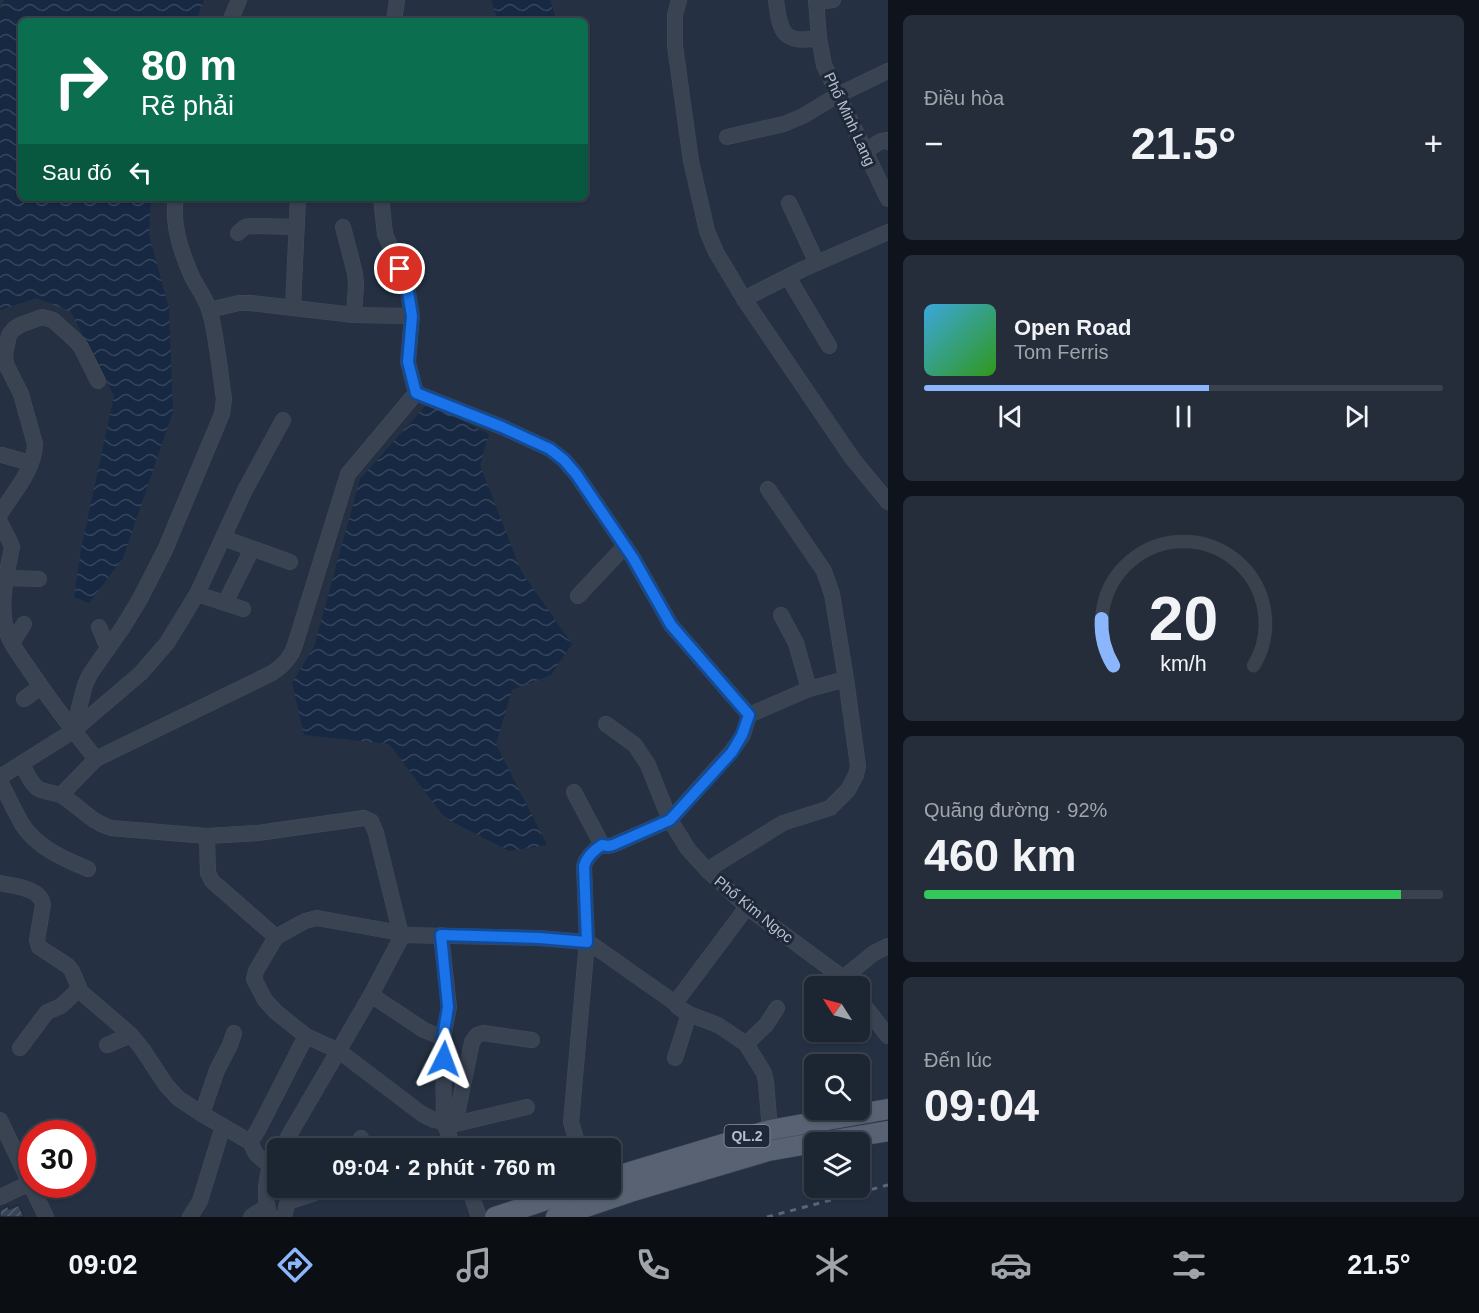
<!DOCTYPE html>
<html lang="vi">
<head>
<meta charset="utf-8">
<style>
  :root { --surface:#1c2532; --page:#252d3a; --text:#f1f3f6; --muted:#a0a5ac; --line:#3a424d; --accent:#8cb6fc }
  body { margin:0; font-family:Helvetica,sans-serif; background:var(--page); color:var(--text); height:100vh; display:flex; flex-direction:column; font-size:22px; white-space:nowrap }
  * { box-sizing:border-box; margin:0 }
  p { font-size:20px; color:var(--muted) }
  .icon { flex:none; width:33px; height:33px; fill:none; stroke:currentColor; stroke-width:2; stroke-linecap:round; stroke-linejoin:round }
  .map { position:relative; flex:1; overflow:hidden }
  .panel { display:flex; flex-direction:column; gap:15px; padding:15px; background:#0f141c; width:591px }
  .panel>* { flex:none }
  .hud { position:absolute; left:18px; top:18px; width:570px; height:183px; border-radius:9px; box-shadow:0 2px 4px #0004,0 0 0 2px var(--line); background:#0b6e4f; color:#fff; overflow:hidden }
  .needle { width:39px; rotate:306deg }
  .fabs { position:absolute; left:804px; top:976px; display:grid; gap:12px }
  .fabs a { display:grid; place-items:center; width:66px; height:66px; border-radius:9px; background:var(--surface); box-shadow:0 2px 4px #0004,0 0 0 2px var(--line); font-size:30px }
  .speed { position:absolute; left:18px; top:1120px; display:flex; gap:12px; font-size:30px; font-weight:700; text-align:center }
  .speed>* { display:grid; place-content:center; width:78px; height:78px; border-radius:50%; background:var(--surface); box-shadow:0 2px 4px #0004,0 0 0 2px var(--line); line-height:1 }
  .speed .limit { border:9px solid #d22; background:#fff; color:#111 }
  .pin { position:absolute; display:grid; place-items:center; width:51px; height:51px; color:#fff; margin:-26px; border:3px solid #fff; border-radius:50%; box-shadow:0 2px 6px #0007 }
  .me { position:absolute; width:66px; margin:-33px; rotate:3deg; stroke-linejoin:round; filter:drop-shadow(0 0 4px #0008) }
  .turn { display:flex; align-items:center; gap:21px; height:126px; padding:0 24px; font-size:27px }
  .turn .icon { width:78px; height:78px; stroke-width:2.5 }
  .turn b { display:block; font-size:42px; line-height:51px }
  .then { display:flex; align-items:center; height:57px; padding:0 24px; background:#0003; gap:12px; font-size:22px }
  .big { font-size:45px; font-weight:800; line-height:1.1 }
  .panel .card { flex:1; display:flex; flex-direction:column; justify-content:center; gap:9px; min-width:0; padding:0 21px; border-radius:9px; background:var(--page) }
  .panel .dial { align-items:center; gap:0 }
  .dial svg { height:156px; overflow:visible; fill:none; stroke:var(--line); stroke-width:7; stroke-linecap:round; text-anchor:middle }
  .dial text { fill:var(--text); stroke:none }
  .song { display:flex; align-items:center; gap:18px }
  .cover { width:72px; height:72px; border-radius:9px; background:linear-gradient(135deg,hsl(200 70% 55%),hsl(110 70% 35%)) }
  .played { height:6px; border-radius:3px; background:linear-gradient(90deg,var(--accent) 55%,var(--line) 55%) }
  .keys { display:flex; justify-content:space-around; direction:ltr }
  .heat { display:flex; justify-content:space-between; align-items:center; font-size:33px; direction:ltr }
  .charge { height:9px; border-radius:4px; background:linear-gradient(90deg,#34c759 92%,var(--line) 0) }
  .trip { position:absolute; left:267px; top:1138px; width:354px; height:60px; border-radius:9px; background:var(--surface); box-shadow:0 2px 4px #0004,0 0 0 2px var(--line); font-weight:800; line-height:60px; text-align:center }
  .tabs { display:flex; height:96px; justify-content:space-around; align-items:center; background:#0b0f14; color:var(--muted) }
  .tabs .icon { width:42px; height:42px }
  .tabs .active { color:var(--accent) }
  .tabs b { font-size:27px; color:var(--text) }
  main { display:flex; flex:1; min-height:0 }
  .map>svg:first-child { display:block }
</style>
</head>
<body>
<main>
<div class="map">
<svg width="888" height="1217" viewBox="0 0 888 1217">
  <defs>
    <pattern id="water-waves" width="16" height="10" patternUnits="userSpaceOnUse" patternTransform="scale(1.5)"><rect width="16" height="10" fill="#172842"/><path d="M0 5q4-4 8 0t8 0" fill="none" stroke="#36455c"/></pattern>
    <pattern id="building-hatch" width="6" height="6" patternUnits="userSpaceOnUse" patternTransform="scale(1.5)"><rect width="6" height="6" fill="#374559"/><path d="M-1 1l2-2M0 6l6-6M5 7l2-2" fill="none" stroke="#525e70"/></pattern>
  </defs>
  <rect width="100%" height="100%" fill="#253143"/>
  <g fill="url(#water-waves)">
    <path d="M4,0H204L196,21H21V198H151L149,235L169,308L173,412L123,558L89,603L74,597L81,549L114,396L71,312L37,298L0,310V10Z"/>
    <path d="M491,0H550L557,21H498Z"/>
    <path d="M428,403L489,434L480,465L521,571L572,644L551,675L512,690L496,744L547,845L509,851L445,818L389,744L304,735L292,683L314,647L360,479Z"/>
  </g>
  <path fill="url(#building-hatch)" stroke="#202a3a" stroke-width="1.5" d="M19,1205L24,1217H0V1210L8,1206L9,1209Z"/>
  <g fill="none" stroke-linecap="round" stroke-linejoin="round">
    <defs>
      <g id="minor">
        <path d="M679,0L675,15V46L691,161L707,231L716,252L744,299L852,458L888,502"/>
        <path d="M776,0C780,33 783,44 819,38"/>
        <path d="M816,0L819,38L824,65L888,199"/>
        <path d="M816,2L833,0"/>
        <path d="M230,21L239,0"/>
        <path d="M394,21L397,0"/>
        <path d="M727,137L784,124L803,116L838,95L888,71"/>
        <path d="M865,151L881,141L886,140L888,142"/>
        <path d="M381,198L385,234L407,286L412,316L408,362L416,393"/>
        <path d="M789,203L817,263"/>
        <path d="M343,227L355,273L356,285L354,315"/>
        <path d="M238,233L245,227L250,226L297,227"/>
        <path d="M788,277L829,346"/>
        <path d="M744,299L803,269L888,232"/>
        <path d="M293,307L298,198"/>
        <path d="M209,310L239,303H251L354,315L412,316"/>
        <path d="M416,393L502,427L550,449L564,460L576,474L633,558L671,625L749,715"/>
        <path d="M2,455L30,463"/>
        <path d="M0,514C13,493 34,471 35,444L21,394L6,364L5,354L9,335L14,329L20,325L42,317L53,320L75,340L81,347L98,381"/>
        <path d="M0,522L11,544L12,547C7,573 0,599 5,625C8,641 18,653 27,666C48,698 72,729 96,759"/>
        <path d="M223,538L290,562"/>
        <path d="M7,578L39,579"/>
        <path d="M197,594L243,609"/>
        <path d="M578,596L625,546"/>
        <path d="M225,603L252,549"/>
        <path d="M781,615L796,643L809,689"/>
        <path d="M99,627L108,648"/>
        <path d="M12,643L24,624"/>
        <path d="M24,699L40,687"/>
        <path d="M606,724L635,745L648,765L670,820L688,849L707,870L747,907L843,978L850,987"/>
        <path d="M73,731L85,685L90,674L123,627L140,599L165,550L222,414L224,399C220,372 217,339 210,312C207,301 199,289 193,279C182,255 171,224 176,198"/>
        <path d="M22,764C26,772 30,782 37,788C45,793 56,792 64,797C82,809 90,821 111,828L207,836L258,833L364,818L371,821L376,833L401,935L400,940L371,995L281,1149"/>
        <path d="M0,777L73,731L141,673L167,643L197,594L245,490L283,420"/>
        <path d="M0,781C7,795 14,810 22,824C36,847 64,859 88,869"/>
        <path d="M574,792L602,845"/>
        <path d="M61,795L96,759L272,673C283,666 291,658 295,645L348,474L416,393"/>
        <path d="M207,836L208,873L212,881L276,937"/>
        <path d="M707,870L783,823L830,808L848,790L856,775L858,766L846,679L832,594L824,571L768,489"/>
        <path d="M0,883C14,886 41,888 43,905L37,940L39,947L68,966L72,971L81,992L131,1035L143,1050L166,1085L178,1098L202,1114L250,1142L256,1154L270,1166"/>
        <path d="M441,935L449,1007L443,1038L444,1122L454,1149"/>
        <path d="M843,978L874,953L888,946"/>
        <path d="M371,995L424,1030L443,1038"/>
        <path d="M860,1000L888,1036"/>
        <path d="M675,1003L747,907"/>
        <path d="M746,1044L766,1025L777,1008"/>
        <path d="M107,1045L131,1035"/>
        <path d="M20,1048L47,1012L61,1006L79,989"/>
        <path d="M675,1058L689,1014"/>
        <path d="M527,1107L455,1124L434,1120L422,1114L339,1051L306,1036L276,1012L265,1000L254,979L256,971L276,937L305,921L317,918L395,932L401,935L539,938L587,942L594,946L675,1003L678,1007L689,1014L718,1025L746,1044L764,1073L766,1082L770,1130"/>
        <path d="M202,1114L217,1070L230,1045L234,1033"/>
        <path d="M0,1120L46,1217"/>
        <path d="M455,1124L472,1042L477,1035L483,1033L532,1040"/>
        <path d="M250,1142L258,1130L306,1036"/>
        <path d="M355,1149L361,1138"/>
        <path d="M579,1149L571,1122L572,1111L587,942L584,866C587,856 594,850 602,845L608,846L613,845L670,820L731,752L743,735L749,715L809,689L846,679"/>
        <path d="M469,1188L479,1217"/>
        <path d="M0,1197L30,1183"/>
        <path d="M288,1202L330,1188"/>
        <path d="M190,1217L200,1201L223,1126"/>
        <path d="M251,1217L266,1207"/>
        <path d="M270,1217C264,1200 264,1174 275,1159"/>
        <path d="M284,1217L291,1188"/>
      </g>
      <g id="major">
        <path d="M817,1143L888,1131"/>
        <path d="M610,1178L770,1130L888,1109"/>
        <path d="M495,1217L582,1188"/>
        <path d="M556,1217L630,1192L768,1151L814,1143"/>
      </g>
    </defs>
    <use href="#minor" stroke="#434c5c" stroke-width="16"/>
    <use href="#major" stroke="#434c5c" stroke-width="21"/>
    <use href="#minor" stroke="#3a4352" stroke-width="15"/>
    <use href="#major" stroke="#586272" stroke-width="20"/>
    <path stroke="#5b6779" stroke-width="3" stroke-dasharray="6 6" stroke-linecap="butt" d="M767,1217L888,1185"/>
  </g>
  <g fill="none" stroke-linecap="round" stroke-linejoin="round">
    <defs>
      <path id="route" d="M400,269L407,286L412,316L408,362L416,393L502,427L550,449L564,460L576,474L633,558L671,625L749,715L742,735L732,752L670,820L613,845L608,846L602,845C594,850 587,856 584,866L587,942L539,938L441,935L448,1007L443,1038L444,1059"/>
    </defs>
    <use href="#route" stroke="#114b97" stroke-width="15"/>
    <use href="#route" stroke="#1a73e8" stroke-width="10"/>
  </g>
  <g text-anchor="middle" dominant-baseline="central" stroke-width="6" stroke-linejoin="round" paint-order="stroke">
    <rect fill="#1e2838" stroke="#8992a0" stroke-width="1.5" x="724.5" y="1125" width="45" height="22" rx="4.5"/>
    <g font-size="14" font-weight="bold" fill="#b7bfcc">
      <text x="747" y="1136">QL.2</text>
    </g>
    <g font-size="15" fill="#b7bfcc" stroke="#1e2838">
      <text transform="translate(850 119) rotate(65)">Phố Minh Lang</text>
      <text transform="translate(754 909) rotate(39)">Phố Kim Ngọc</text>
    </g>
  </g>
</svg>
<div class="fabs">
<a><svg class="needle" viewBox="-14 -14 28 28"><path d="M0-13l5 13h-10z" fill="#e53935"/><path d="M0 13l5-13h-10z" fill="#a0a5ac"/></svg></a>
<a><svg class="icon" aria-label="search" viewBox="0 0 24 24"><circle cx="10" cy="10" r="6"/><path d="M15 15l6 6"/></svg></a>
<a><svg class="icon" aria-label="layers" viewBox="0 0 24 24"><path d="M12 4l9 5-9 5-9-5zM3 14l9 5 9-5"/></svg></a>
</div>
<div class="speed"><div class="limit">30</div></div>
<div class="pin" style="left:400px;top:269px;background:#d93025"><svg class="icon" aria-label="arrive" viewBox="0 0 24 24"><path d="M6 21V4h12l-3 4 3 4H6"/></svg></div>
<svg class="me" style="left:444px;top:1059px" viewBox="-20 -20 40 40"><path d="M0-17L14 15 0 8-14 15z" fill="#1a73e8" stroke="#fff" stroke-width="4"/></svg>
<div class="trip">09:04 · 2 phút · 760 m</div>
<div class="hud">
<div class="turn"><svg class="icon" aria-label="right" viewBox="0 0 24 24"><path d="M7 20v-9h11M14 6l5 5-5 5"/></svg><div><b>80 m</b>Rẽ phải</div></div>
<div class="then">Sau đó<svg class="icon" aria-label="left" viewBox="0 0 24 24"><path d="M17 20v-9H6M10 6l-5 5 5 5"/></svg></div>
</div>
</div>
<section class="panel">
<div class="card"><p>Điều hòa</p>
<div class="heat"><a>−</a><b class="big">21.5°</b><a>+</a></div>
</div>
<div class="card">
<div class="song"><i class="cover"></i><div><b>Open Road</b><p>Tom Ferris</p></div></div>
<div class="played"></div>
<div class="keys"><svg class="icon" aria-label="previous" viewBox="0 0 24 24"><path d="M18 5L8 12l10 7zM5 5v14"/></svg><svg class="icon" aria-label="pause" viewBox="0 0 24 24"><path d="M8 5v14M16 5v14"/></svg><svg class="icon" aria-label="next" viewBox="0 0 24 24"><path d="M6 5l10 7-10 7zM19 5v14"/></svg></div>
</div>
<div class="card dial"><svg viewBox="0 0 100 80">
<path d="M14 69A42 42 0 1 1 86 69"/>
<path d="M14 69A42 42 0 0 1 8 45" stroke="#8cb6fc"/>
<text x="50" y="56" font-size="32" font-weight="700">20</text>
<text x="50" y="72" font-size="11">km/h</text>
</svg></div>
<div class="card"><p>Quãng đường · 92%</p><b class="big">460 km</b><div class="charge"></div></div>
<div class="card"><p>Đến lúc</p><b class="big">09:04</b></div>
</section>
</main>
<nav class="tabs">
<b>09:02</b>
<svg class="icon active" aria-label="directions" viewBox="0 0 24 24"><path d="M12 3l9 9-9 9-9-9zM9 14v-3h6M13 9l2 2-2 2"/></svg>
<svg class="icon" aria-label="music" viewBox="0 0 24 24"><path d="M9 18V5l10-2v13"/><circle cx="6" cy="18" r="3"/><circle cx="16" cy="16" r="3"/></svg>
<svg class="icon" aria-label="phone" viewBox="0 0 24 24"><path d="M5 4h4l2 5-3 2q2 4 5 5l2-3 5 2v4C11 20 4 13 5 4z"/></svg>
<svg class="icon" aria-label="climate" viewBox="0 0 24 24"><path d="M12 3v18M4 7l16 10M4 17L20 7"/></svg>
<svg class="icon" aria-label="car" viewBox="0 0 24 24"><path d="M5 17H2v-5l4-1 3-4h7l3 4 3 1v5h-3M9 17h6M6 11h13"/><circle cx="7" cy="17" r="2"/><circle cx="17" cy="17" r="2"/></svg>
<svg class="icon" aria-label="filters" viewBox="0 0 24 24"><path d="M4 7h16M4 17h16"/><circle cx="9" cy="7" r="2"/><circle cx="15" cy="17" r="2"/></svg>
<b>21.5°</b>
</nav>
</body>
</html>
